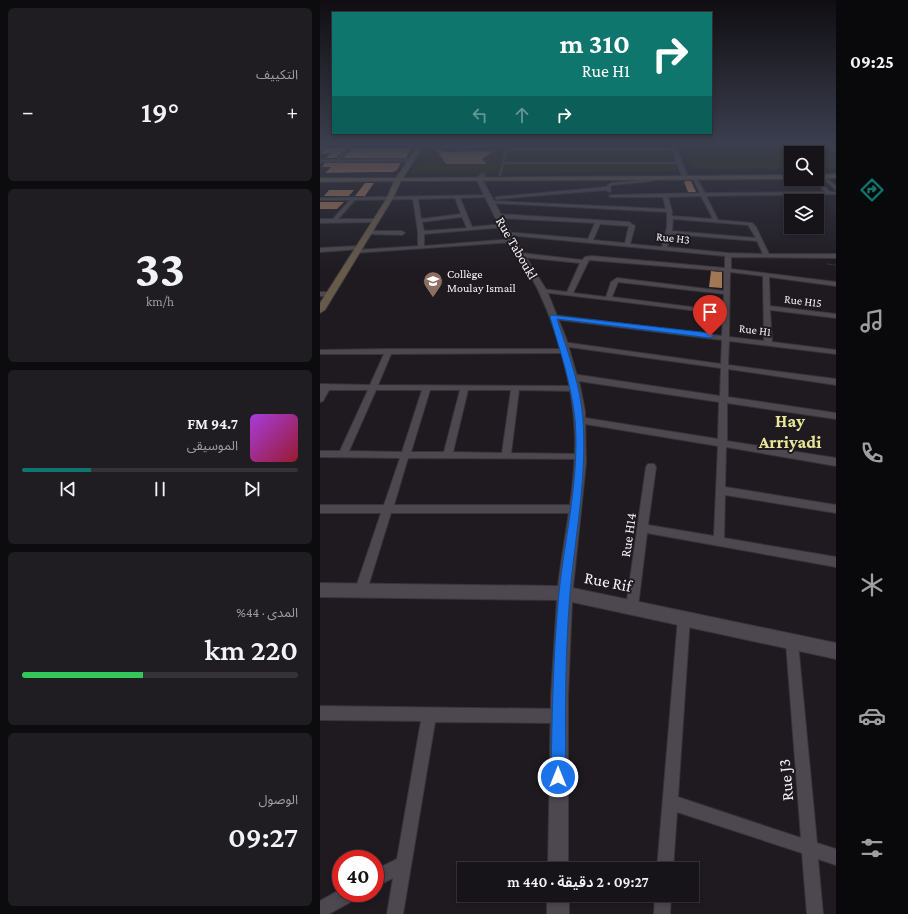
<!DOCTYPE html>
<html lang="ar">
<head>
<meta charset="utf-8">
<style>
  :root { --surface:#161418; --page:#1f1d21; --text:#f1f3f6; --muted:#9e9ea2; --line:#353337; --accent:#0f766e }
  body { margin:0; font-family:"Crimson Pro","Noto Sans Arabic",serif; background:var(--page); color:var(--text); direction:rtl; height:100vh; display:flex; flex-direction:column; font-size:15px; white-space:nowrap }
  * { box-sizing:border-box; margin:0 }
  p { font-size:13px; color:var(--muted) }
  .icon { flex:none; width:22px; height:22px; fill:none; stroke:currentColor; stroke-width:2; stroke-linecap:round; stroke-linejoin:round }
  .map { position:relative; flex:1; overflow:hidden; direction:ltr }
  .panel { display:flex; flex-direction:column; gap:8px; padding:8px; background:#0c0b0d; width:320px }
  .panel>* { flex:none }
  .hud { position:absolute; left:12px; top:12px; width:380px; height:122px; border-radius:0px; box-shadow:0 2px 6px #0003,0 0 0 1px var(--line); direction:rtl; background:#0f766e; color:#fff; overflow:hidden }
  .controls { position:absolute; left:464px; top:146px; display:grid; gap:8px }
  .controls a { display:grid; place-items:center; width:40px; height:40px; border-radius:0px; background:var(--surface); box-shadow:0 2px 6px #0003,0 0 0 1px var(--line); font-size:20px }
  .speed { position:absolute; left:12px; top:850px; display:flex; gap:8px; font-size:20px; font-weight:700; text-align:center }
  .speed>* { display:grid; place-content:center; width:52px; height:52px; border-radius:50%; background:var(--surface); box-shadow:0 2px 6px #0003,0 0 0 1px var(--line); line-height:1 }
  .speed .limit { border:6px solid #d22; background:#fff; color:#111 }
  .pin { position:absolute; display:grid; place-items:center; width:34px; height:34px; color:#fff; margin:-41px -17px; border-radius:50% 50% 50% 0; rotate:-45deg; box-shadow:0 0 4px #0007 }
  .pin .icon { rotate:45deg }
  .me { position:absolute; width:44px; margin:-22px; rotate:0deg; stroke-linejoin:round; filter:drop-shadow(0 0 3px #0008) }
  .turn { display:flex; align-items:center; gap:14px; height:84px; padding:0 16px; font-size:18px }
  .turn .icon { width:52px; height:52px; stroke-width:2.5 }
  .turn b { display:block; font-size:28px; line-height:34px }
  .lanes { display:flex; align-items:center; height:38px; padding:0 16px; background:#0003; justify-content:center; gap:20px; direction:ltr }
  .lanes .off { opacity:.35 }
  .big { font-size:30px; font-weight:600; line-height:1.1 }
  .panel .widget { flex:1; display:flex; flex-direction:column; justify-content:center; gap:6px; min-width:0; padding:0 14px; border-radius:6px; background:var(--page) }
  .panel .dial { align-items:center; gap:0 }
  .dial b { font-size:52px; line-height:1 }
  .song { display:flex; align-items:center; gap:12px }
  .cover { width:48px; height:48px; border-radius:6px; background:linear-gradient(135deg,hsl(280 70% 55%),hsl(350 70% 35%)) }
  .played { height:4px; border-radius:2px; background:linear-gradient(90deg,var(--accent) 25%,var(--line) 25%) }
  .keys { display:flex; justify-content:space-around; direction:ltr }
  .heat { display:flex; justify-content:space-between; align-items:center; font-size:22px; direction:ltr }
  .charge { height:6px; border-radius:3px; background:linear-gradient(90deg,#34c759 44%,var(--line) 0) }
  .trip { position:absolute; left:137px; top:862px; width:242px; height:40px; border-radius:0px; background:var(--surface); box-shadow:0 2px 6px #0003,0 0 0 1px var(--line); font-weight:600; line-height:40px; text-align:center; direction:rtl }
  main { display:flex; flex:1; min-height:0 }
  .menu { display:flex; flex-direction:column; width:72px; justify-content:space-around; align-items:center; background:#09080a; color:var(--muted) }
  .menu .icon { width:28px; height:28px }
  .menu .current { color:var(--accent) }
  .menu b { font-size:18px; color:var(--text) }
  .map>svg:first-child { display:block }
</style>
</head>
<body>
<main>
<nav class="menu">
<b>09:25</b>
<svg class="icon current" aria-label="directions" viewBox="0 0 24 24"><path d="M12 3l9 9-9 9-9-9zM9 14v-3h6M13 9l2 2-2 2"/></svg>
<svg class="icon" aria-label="music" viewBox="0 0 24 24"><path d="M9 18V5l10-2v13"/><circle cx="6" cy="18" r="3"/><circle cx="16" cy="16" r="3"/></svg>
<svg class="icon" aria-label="phone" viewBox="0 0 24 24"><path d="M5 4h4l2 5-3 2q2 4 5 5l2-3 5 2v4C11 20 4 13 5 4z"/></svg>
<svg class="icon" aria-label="climate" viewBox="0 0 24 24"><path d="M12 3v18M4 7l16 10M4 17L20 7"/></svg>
<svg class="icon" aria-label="car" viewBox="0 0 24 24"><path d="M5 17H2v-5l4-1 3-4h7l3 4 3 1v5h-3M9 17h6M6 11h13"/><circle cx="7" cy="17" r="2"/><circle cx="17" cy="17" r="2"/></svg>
<svg class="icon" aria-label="filters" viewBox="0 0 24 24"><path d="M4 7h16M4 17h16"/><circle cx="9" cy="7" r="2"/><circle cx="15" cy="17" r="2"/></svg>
</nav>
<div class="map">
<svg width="516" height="914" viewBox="0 0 516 914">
  <rect width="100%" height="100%" fill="#1e1a20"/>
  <g fill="#262901">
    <path d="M109,142H344L357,171L90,174Z"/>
    <path d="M358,142H516V169H497V153H471V169H373Z"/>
  </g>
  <g fill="#a27755">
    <path d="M7,148H26L16,158H6L11,153L0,154Z"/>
    <path d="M32,148H92L86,158H23Z"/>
    <path d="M117,150L127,152L174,151L162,159L167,164H126Z"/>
    <path d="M5,163H81L77,170L73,172H53L5,173L11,167H2Z"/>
    <path d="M366,181H371L376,192H368L364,182Z"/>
    <path d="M45,183H54L45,196H35Z"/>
    <path d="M9,190H34L29,196H4Z"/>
    <path d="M0,202H24L17,209H0Z"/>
    <path d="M391,271L402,272V288L389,287Z"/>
  </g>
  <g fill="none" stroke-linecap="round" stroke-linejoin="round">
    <defs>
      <g id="service">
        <path d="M99,147H152"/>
        <path d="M18,160L31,145"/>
        <path d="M183,163H360"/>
        <path d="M180,175L186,152L192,149H354"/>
      </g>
      <g id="minor">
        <path d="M0,144H101L103,145L101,146H0Z"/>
        <path d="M92,159L93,161L0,162V160Z"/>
        <path d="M374,176L376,177L385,193L505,192L494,179L497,178L510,192H516V194L386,196L398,220L432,223L436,227L449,254H516V258L411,257V269L516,282V286L449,277L450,306L516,314V318L450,310L452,342L516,350V354L409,341L408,365L516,379V385L408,369V397L516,413V419L407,403V441L516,458V466L406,447L405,487L516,505V513L405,495L404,538L516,557V567L327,533L318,607L316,611L312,613L308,611L306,607L326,467L328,464H334L336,467L328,525L394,536L398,446L259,423L255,420L259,417L398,439L399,402L252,380L248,377L252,374L400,396L401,368L242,346L238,344L242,342L401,364L402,340L233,319L230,317L233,315L402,336L403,314L221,292V290L223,289L247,292L260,263L201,257L198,255L201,253L262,260L265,257L272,256L405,268V256L187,235L184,233L185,232L268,239L275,223L178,218L175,216L178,214L309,222L315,226L310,244L342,247L347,227V212L172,203L170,202L172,201L346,209L343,197H291L289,196L291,195L380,193L372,177ZM381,196L393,219L352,216V211L348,197ZM353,219L428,225L436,238L352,231ZM280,224L309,226L305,243L273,240ZM351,234L437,241L443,254L408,253L347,247ZM269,260L404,271V291L297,278L291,282L286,297L253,293ZM410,272L443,276L444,341L409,337ZM298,282L404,294L403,311L292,297Z"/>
        <path d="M504,176L516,186V190L502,178Z"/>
        <path d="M337,177L339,179L332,181L292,185L290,186L291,191L289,192L286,190L177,199L175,198L177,197L286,187L291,183L331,179Z"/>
        <path d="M169,195L171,196V197L140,198L152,227L184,224L187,226L186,227L104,234V246L192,239L194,240V242L34,253L33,252L36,250L98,246V232L93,199L35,200L18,219H56L59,221L58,222L0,223V219H13L30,200H0V198ZM135,198L141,214L101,219L98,199ZM142,217L147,228L104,231L102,222Z"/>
        <path d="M48,231H82L85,233L82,235L46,234V232Z"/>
        <path d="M38,246L41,248L40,249L0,252V248Z"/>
        <path d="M0,292H10L13,294L10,296H0Z"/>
        <path d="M66,349H248L249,351L245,353L71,354L58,385L258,386L259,388L258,390L255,391L199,390L191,453L260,454L263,455L264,457L263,459L88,458L74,505H255L258,506L260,509L258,512L255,513H71L47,590L45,594L41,595L37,594L35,590L61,513H0V505H64L80,458L0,457V451H20L48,390H9L3,401L0,402V384L50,385L64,354H0V350ZM56,390H102L82,452L29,451ZM110,390H140L124,452H91ZM148,390H191L182,453L133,452Z"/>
        <path d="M364,612L368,614L370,618L358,797L481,838L466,643L468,639L472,637L476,639L478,643L497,843L516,849V865L498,859L503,914H487L482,853L357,812L353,869H337L358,618L360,614Z"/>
        <path d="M0,706L239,709L244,711L246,716L244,721L239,723L115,722L83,914H67L73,878L55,887V870L77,859L101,721L0,720Z"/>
        <path d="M21,889V893H38L36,899L9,914H0V901Z"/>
        <path d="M335,895H351L350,914H334Z"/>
      </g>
      <g id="tertiary">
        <path d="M5,142H11L0,152V147Z"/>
        <path d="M349,142H354L368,177L367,178L362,177Z"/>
        <path d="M162,173L165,175L162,179L191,233L227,291L246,338L260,386L265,411L266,463L253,588L516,643V659L252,602L248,696V869H228L231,696L237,600L0,597V583L238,586C244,536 256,486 255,436C253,387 240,337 219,292C211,274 198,258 188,241C176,221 167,200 156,179Z"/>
        <rect x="227" y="895" width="22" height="19"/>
      </g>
      <g id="secondary">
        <path d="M100,142H106L83,178L471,175V179L81,181L73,198L5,310L0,313V303L67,198L74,181L0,182V178H76Z"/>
        <path d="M516,174V178L497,179V175Z"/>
      </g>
    </defs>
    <use href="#service" stroke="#373438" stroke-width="3"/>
    <use href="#minor" stroke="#373438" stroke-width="2"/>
    <use href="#tertiary" stroke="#373438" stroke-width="2"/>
    <use href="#secondary" stroke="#373438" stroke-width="2"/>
    <path stroke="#736f74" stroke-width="1" stroke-dasharray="0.5 1.5" stroke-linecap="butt" d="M507,264L516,265"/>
    <use href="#service" stroke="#4d484f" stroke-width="2"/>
    <use href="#minor" fill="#4d484f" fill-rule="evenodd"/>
    <use href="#tertiary" fill="#4d484f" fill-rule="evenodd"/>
    <use href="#secondary" fill="#665a49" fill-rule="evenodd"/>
  </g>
  <linearGradient id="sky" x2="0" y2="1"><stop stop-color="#100e12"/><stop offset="0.53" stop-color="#3b3e4e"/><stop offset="1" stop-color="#3b3e4e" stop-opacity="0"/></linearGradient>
  <rect width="516" height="270" fill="url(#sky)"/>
  <path fill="#1a73e8" stroke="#114b97" d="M231,315L390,333L394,336L390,338L237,319C248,353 261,386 263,421C267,479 255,536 250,593C245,654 245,716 246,777L244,782L238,784L233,782L231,777C232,716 233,654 239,593C245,535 260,477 255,419C251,383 240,351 230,317Z"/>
  <defs>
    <symbol id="school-pin" viewBox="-11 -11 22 30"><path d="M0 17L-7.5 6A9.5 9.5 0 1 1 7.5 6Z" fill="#8d6e63" stroke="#1e1a20"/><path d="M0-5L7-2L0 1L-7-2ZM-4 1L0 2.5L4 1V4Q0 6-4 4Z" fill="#fff"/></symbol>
  </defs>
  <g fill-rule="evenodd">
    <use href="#school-pin" x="102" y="270" width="22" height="30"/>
  </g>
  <g text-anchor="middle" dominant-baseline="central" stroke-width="4" stroke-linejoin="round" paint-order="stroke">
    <g font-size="12" fill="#f5f2f6" stroke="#1e1a20">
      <text transform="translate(353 238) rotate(6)">Rue H3</text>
      <text transform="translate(483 301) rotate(7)">Rue H15</text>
      <text transform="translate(435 330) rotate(7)">Rue H1</text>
    </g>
    <g font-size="12" fill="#f5f2f6" stroke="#1e1a20" text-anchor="start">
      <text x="127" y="274">Collège<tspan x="127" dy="14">Moulay Ismail</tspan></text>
    </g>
    <g font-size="14" fill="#f5f2f6" stroke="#1e1a20">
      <text transform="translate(197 248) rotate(60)">Rue Taboukl</text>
      <text transform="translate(308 535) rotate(-82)">Rue H14</text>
    </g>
    <g font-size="17" fill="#f5f2f6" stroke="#1e1a20">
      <text transform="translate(288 582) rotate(11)">Rue Rif</text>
      <text transform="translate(466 780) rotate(-95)">Rue J3</text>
    </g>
    <g font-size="18" font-weight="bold" fill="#e8e798" stroke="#1e1a20">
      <text x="470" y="421">Hay<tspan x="470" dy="21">Arriyadi</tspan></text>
    </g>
  </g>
</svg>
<div class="controls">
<a><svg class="icon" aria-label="search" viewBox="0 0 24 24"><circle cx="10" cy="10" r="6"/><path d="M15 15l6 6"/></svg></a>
<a><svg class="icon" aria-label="layers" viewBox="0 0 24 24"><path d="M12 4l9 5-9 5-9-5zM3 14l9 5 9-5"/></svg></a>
</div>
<div class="speed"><div class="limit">40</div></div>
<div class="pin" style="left:390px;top:336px;background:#d93025"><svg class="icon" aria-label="arrive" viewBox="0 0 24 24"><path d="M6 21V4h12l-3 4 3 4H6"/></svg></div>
<svg class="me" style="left:238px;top:777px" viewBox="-20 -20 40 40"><circle r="17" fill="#1a73e8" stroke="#fff" stroke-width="3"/><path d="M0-11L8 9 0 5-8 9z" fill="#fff"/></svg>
<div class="trip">09:27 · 2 دقيقة · 440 m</div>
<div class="hud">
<div class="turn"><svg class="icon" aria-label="right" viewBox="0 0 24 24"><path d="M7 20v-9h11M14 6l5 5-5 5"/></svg><div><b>310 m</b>Rue H1</div></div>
<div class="lanes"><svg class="icon off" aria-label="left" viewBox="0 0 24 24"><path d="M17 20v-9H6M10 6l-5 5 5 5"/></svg><svg class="icon off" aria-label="ahead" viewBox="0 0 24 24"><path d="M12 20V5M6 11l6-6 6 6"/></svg><svg class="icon" aria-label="right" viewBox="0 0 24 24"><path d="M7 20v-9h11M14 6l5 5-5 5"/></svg></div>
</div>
</div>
<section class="panel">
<div class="widget"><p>التكييف</p>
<div class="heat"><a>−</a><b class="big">19°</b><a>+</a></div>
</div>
<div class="widget dial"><b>33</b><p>km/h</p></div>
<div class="widget">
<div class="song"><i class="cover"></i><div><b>94.7 FM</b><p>الموسيقى</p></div></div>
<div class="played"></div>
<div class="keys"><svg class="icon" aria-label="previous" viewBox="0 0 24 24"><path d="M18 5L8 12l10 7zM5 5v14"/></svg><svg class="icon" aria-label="pause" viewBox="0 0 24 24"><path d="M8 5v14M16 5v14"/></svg><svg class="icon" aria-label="next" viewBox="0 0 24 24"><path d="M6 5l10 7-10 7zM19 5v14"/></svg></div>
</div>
<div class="widget"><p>المدى · 44%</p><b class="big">220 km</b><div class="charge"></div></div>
<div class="widget"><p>الوصول</p><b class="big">09:27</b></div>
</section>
</main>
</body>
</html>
